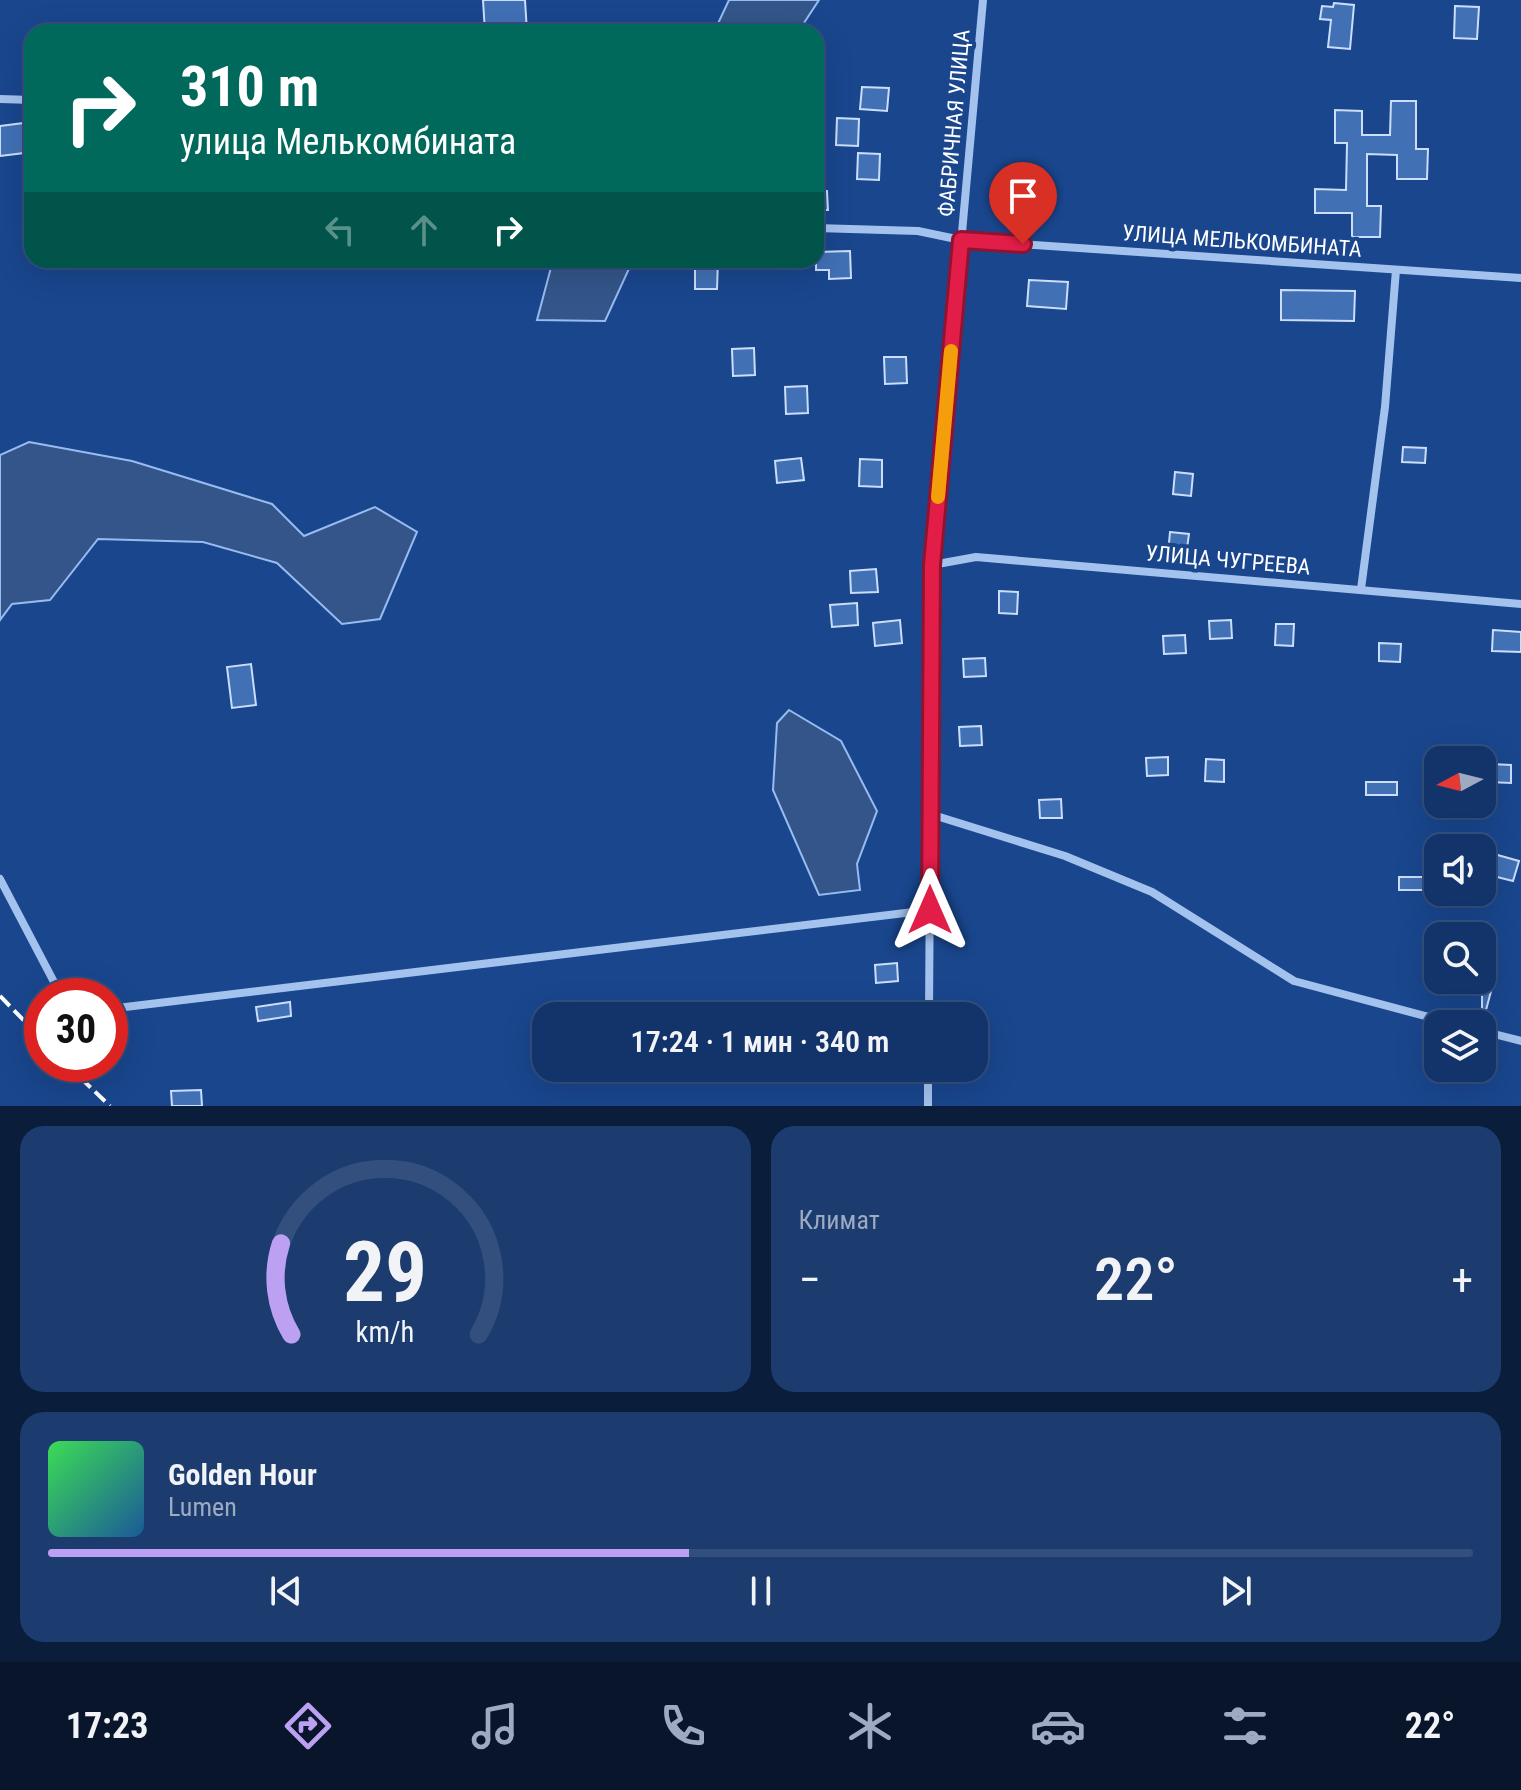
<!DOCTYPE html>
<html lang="ru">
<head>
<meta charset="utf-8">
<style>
  :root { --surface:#13346a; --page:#1c3c70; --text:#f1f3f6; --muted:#9daac1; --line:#324f7e; --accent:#bca0f2 }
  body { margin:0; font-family:"Roboto Condensed",sans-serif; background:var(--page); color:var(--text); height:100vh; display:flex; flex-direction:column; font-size:30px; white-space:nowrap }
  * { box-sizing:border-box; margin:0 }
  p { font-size:26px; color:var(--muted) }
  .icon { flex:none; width:44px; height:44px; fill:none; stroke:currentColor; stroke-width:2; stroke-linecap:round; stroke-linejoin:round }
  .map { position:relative; height:1106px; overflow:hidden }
  .drawer { display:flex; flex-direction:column; gap:20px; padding:20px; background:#0a1d3a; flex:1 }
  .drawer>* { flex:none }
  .banner { position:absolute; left:24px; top:24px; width:800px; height:244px; border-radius:24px; box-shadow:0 8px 32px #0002,0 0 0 2px var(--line); background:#00695c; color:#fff; overflow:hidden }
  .needle { width:52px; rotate:263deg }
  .controls { position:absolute; left:1424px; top:746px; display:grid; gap:16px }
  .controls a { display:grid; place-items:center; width:72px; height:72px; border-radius:16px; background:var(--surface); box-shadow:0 8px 32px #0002,0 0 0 2px var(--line); font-size:40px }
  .speed { position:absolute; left:24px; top:978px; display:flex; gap:16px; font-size:40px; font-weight:700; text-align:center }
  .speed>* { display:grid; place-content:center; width:104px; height:104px; border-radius:50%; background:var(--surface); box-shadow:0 8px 32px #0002,0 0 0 2px var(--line); line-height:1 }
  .speed .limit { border:12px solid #d22; background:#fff; color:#111 }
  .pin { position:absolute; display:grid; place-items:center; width:68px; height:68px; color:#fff; margin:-82px -34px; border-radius:50% 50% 50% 0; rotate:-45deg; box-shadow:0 0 8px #0007 }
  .pin .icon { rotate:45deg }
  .me { position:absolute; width:88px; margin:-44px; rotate:0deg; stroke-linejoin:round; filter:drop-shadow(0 0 6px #0008) }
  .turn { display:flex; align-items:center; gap:28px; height:168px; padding:0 24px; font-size:36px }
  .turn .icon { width:104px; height:104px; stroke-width:2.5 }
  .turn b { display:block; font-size:56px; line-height:68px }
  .lanes { display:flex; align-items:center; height:76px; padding:0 24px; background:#0003; justify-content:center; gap:40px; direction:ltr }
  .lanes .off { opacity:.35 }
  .big { font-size:60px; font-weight:600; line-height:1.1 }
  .drawer .widget { flex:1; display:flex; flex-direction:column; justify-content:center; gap:12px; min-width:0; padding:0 28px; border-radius:24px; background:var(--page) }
  .drawer .dial { align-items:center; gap:0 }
  .dial svg { height:208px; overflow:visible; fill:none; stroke:var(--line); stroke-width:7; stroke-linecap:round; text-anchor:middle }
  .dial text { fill:var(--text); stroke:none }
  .song { display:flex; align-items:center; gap:24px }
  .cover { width:96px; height:96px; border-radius:12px; background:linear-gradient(135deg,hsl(130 70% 55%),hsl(210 70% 35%)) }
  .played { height:8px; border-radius:4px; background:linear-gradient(90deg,var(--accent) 45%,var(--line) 45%) }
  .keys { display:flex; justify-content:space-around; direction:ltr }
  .heat { display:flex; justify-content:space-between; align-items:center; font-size:44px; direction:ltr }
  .drawer .tiles { flex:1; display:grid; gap:20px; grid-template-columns:1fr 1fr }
  .widget:last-child { grid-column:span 2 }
  .trip { position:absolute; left:532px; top:1002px; width:456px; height:80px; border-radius:24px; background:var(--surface); box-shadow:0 8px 32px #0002,0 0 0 2px var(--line); font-weight:600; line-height:80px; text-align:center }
  .dock { display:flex; height:128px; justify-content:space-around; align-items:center; background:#08152a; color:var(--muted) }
  .dock .icon { width:56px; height:56px }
  .dock .selected { color:var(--accent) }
  .dock b { font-size:36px; color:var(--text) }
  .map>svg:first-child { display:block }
</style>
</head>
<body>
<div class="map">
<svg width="1521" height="1106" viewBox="0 0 1521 1106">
  <rect width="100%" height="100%" fill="#19468d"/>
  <g fill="#335589" stroke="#97bcf1" stroke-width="2">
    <path d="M729,0H819L798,32H714Z"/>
    <path d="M553,260H633L605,321L537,320Z"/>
    <path d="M29,442L132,461L272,504L304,536L375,507L417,532L380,619L342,624L277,563L203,542L98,539L50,600L12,604L0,620V455Z"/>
    <path d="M789,710L841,741L877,811L857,864L860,890L819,895L773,790L777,723Z"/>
  </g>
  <g fill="#4170b5" stroke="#cadefa" stroke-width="2">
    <path d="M483,0H525L527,32H485Z"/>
    <path d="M1334,3L1354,5L1350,49L1328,47L1331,20L1320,19L1322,6L1333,7Z"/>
    <path d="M1455,6L1479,7L1477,39L1454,38Z"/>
    <path d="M862,87L889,88L887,111L860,109Z"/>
    <path d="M1391,101H1416V149H1428L1427,179H1397V155L1367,154V206H1381L1380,237H1352V213H1315V189L1346,190L1347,143H1335V110L1362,111V135H1390Z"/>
    <path d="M837,118L859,119L858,146L836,145Z"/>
    <path d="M32,122V152L0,156V126Z"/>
    <path d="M858,153L880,154L879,180L857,179Z"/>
    <path d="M827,191L828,210H816V192Z"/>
    <path d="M850,251L851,278L829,279V270H816V252Z"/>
    <path d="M695,260H718L717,289H695Z"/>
    <path d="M1029,280L1068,282L1066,309L1027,306Z"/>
    <path d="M1281,290L1355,291L1354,321L1281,320Z"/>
    <path d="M754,348L755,375L733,376L732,349Z"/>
    <path d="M884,357H906L907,383L885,384Z"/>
    <path d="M807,386L808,413L786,414L785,387Z"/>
    <path d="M1403,447L1426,448L1425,463L1402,462Z"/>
    <path d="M801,458L804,480L777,483L775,461Z"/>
    <path d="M860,459L882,460V487L859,486Z"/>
    <path d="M1175,472L1193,474L1191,496L1173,494Z"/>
    <path d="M1170,532L1189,534L1186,556L1168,554Z"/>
    <path d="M876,569L878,592L851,593L850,571Z"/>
    <path d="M999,591L1018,592L1017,614L999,613Z"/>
    <path d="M857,603L858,625L832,627L830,605Z"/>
    <path d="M900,620L902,643L875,646L873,623Z"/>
    <path d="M1231,620L1232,638L1210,639L1209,621Z"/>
    <path d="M1276,624H1294L1293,646L1275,645Z"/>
    <path d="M1493,630L1521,632V652L1492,651Z"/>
    <path d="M1185,635L1186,653L1164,654L1163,636Z"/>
    <path d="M1379,643L1401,644L1400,662L1379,661Z"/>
    <path d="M985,658L986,676L964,677L963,659Z"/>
    <path d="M251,664L256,705L232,708L227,667Z"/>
    <path d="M981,726L982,745L960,746L959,727Z"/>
    <path d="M1168,757V775L1147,776L1146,758Z"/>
    <path d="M1206,759L1224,760V782L1205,781Z"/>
    <path d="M1490,764L1511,765V783L1489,782Z"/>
    <rect x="1366" y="782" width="31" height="13"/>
    <path d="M1061,799L1062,818H1040L1039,800Z"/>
    <path d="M1494,854L1519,861L1513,881L1489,875Z"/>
    <rect x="1399" y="877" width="31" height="13"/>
    <path d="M1434,936H1438V972L1426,968Z"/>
    <path d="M897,963L898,981L876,983L875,965Z"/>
    <path d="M1482,965L1497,969L1486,1010L1482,1009Z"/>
    <path d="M290,1002L291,1016L258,1021L256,1007Z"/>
    <path d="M201,1090L202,1106H172L171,1091Z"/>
  </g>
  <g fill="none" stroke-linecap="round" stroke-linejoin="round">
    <g stroke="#a4c2ee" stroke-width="8">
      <path d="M0,99L32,100"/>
      <path d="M816,228L918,231L961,240L1521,278"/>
      <path d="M932,565L976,557L1521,604"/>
      <path d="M1361,589L1385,407L1396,270"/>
      <path d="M930,814L1065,856L1152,892L1294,981L1455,1024"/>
      <path d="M0,879L54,982L89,996"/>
      <path d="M110,1005L117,1008L930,910"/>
      <path d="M929,1016L932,565L983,0"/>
      <path d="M1482,1031L1521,1041"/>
      <path d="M928,1106V1068"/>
    </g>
    <g stroke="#fff" stroke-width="4" stroke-dasharray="14 6" stroke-linecap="butt">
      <path d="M0,996L42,1039"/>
      <path d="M66,1064L110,1106"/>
    </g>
  </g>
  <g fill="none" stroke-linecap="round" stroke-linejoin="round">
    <defs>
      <path id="route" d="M930,910L932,565L961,240L1023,244"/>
    </defs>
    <use href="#route" stroke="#92132f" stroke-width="20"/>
    <use href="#route" stroke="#e11d48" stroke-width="14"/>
    <path stroke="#f59e0b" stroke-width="14" d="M938,497L951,351"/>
  </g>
  <g text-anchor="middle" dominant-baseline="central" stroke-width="8" stroke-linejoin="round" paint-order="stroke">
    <g font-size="22" fill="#fff" stroke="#19468d">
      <text transform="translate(954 123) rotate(-85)">ФАБРИЧНАЯ УЛИЦА</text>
      <text transform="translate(1242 241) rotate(4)">УЛИЦА МЕЛЬКОМБИНАТА</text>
      <text transform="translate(1228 560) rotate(5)">УЛИЦА ЧУГРЕЕВА</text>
    </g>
  </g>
</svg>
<div class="controls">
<a><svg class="needle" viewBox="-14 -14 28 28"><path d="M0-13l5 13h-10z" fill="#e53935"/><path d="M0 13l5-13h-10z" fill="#9daac1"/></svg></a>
<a><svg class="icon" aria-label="sound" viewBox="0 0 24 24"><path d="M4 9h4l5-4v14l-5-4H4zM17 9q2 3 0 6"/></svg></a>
<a><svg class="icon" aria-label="search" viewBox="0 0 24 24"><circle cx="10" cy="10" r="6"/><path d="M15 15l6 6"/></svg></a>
<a><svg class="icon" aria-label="layers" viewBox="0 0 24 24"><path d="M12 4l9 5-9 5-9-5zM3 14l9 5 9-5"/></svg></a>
</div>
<div class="speed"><div class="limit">30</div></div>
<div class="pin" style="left:1023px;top:244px;background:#d93025"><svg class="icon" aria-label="arrive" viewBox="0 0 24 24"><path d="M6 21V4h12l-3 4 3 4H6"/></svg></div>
<svg class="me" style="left:930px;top:910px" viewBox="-20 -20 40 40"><path d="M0-17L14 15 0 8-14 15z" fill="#e11d48" stroke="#fff" stroke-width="4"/></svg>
<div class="trip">17:24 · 1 мин · 340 m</div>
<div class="banner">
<div class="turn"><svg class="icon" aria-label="right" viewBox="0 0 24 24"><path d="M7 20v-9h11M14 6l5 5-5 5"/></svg><div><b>310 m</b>улица Мелькомбината</div></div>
<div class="lanes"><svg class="icon off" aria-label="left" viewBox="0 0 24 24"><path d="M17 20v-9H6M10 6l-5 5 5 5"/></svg><svg class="icon off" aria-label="ahead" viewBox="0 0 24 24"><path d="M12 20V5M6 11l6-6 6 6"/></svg><svg class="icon" aria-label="right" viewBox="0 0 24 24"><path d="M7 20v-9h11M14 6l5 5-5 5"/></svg></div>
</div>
</div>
<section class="drawer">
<div class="tiles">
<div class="widget dial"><svg viewBox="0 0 100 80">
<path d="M14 69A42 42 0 1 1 86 69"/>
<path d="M14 69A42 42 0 0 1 10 34" stroke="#bca0f2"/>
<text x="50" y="56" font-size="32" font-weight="700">29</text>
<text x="50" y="72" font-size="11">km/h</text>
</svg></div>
<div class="widget"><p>Климат</p>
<div class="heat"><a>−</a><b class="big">22°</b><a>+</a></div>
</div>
<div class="widget">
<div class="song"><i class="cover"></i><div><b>Golden Hour</b><p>Lumen</p></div></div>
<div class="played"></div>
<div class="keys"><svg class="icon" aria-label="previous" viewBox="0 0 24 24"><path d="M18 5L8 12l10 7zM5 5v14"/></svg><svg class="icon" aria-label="pause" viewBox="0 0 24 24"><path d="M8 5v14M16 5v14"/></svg><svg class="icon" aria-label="next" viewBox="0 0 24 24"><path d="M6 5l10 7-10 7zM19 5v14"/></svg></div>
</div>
</div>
</section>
<nav class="dock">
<b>17:23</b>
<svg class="icon selected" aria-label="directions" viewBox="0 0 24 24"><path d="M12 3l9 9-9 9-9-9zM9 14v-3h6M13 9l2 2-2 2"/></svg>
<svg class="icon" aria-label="music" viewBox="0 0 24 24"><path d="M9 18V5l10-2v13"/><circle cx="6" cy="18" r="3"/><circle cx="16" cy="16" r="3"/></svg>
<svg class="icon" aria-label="phone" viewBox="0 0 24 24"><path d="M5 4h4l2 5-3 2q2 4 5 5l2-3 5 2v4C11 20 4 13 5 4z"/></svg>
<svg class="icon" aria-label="climate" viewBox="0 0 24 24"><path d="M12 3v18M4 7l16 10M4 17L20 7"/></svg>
<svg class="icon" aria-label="car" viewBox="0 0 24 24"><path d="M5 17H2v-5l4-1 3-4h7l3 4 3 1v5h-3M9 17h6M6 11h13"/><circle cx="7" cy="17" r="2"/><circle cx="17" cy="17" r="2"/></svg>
<svg class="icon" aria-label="filters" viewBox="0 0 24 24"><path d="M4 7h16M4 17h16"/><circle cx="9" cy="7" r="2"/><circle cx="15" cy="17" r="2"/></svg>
<b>22°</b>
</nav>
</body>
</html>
